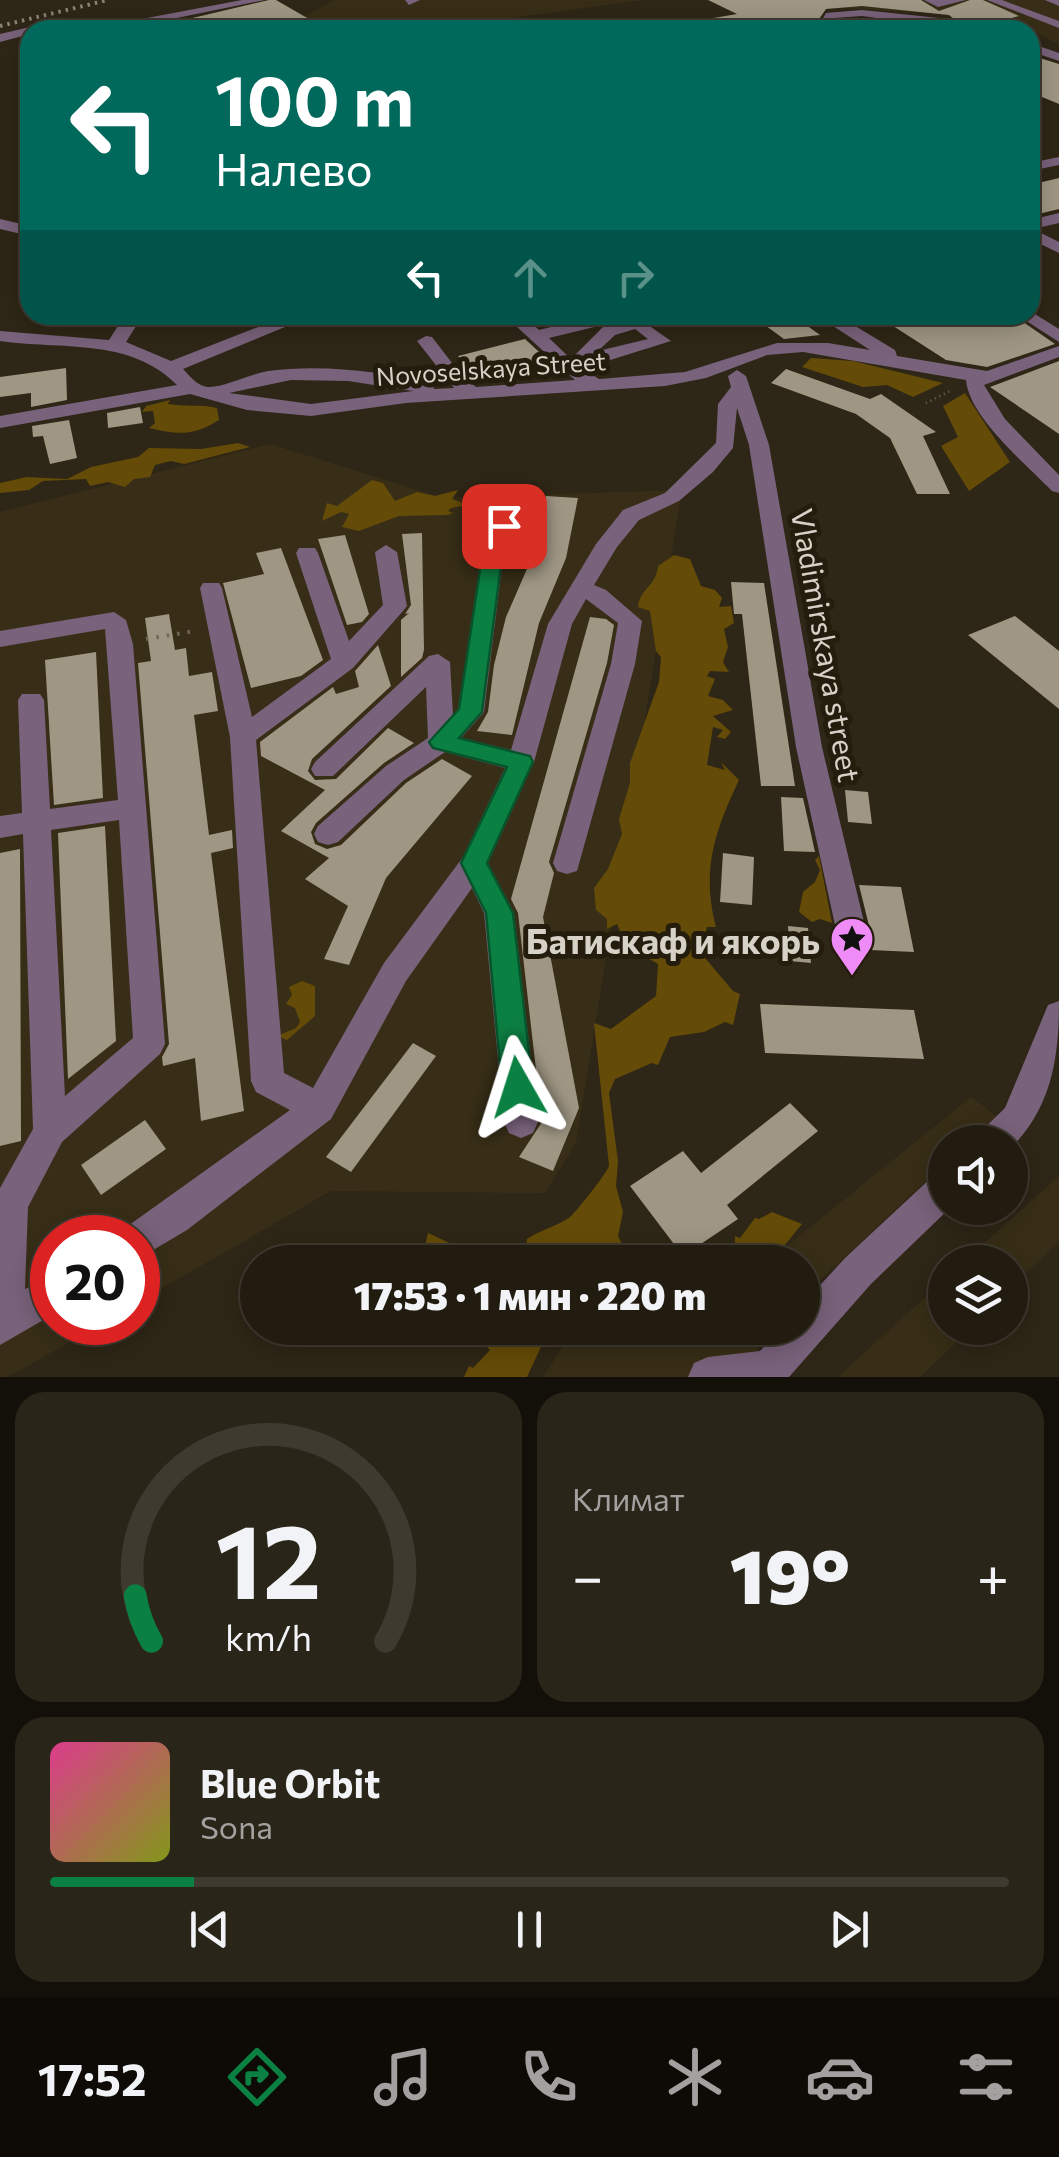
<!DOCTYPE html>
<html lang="ru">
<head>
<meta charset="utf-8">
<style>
  :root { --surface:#221c10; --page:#2a2519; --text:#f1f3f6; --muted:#a2a19f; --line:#3f3a30; --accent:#0b8043 }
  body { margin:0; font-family:Commissioner,sans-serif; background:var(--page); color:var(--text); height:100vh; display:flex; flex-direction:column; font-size:38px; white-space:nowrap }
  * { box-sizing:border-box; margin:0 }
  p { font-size:32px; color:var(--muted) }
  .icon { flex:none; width:55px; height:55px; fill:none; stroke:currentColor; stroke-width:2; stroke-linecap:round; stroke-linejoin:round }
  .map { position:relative; height:1377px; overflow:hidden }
  .details { display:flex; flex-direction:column; gap:15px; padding:15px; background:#130f09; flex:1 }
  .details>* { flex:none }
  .hud { position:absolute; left:20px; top:20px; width:1020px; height:305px; border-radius:30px; box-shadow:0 5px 25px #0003,0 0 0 2px var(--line); background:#00695c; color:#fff; overflow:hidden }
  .buttons { position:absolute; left:928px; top:1125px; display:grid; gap:20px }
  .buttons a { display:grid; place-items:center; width:100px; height:100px; border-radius:50%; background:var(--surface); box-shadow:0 5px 25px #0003,0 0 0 2px var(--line); font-size:50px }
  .speed { position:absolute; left:30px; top:1215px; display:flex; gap:20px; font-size:50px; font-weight:700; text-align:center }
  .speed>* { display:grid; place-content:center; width:130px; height:130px; border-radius:50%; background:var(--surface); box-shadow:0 5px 25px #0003,0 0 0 2px var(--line); line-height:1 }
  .speed .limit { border:15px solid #d22; background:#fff; color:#111 }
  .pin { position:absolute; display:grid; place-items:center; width:85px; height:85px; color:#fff; margin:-42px; border-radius:20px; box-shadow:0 5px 15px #0006 }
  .me { position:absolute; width:110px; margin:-55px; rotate:354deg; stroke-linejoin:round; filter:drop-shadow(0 0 8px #0008) }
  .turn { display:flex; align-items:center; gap:35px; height:210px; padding:0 30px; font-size:45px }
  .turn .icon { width:130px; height:130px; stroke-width:2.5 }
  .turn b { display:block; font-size:70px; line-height:85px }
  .lanes { display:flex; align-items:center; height:95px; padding:0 30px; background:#0003; justify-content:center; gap:50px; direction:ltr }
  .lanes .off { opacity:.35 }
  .big { font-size:75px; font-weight:800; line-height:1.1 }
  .details .tile { flex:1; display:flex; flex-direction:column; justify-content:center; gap:15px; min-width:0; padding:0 35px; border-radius:30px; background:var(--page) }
  .details .dial { align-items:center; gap:0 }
  .dial svg { height:260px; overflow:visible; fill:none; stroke:var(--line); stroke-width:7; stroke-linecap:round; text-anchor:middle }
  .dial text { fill:var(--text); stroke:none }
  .song { display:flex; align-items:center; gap:30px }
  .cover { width:120px; height:120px; border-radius:15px; background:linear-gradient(135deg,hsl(330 70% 55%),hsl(70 70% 35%)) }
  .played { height:10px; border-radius:5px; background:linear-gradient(90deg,var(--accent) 15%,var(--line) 15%) }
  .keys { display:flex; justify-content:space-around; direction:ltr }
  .heat { display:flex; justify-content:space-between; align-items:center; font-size:55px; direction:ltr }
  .details .tiles { flex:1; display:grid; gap:15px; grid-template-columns:1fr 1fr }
  .tile:last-child { grid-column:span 2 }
  .trip { position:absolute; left:240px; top:1245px; width:580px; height:100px; border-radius:50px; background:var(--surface); box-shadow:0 5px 25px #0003,0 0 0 2px var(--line); font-weight:800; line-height:100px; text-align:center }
  .menu { display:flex; height:160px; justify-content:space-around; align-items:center; background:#0e0b06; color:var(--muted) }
  .menu .icon { width:70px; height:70px }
  .menu .current { color:var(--accent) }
  .menu b { font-size:45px; color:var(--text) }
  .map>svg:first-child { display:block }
</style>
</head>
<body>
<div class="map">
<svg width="1059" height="1377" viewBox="0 0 1059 1377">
  <rect width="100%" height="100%" fill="#2e2616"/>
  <g fill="#382e17">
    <path d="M334,0H643L483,22L478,30H235L299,19Z"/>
    <path d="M708,0H1059V44L1030,30L1006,24L974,26L945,14Z"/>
    <path d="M270,444L444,498L682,490L576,1143L545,1193L331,1191L138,1302V1238H52V1322L103,1323L8,1377H0V512Z"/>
    <path d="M971,1097L996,1116L968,1142H945V1163L803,1296L802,1262H767Z"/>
    <path d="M1059,1176V1241L1010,1289V1262H963Z"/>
    <path d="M945,1279V1328H971L920,1377H838Z"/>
    <path d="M575,1328H768L753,1342L778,1377H543Z"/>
  </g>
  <g fill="#644b07">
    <path d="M811,358L853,361L943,383L913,397L887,385L863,387L802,367Z"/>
    <path d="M965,393L1010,462L969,491L941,446L958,437L943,406Z"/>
    <path d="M170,400L168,404C185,407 200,404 217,408L219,420C193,436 178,435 149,428L155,423L153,411L142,412L146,406Z"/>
    <path d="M238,443L250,447L184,464L171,461L155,465L150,477L134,479L125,487L108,482L90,486L86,479L43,481L29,490L0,493V483L27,477L67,479L91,467L138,457L149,448L201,449Z"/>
    <path d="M372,480L383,483L395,501L417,492L435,496L458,490L452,499L468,505L451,508L448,511L453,513L448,515L399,516L359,531L342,527L349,514L341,512L322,521L327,503L337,506Z"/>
    <path d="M674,555L690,559L701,586L715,590L722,598L719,607L731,606L734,623L724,629L728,647L723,662L729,672L710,671L707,676L715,679L708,696L723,700L733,710L713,716L731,732L725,739L717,737L723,730L713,727L707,765L725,770L721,762L739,780C715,831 701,870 716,927H707L700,952L733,991L740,994L733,1025L725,1022L704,1032L670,1037L658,1065L652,1063L615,1079L609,1093L618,1161L616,1186L623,1212L618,1236L625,1249L656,1262H421L428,1233L467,1251L485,1244L518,1259L525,1252L527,1239C540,1230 558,1226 570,1217C577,1211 606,1174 609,1166L594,1023L611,1029L656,996L658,964L627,946L617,924L607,929V919L596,910L594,888L608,869L622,834L619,819L630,783V763L659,682L661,657L656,651L650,611L638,607C640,588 656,587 658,566Z"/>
    <path d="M819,856L832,923L820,919L812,922L799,912L803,892L815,882L820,870L815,860Z"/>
    <path d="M302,981L315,986V1016L287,1040L277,1036L296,1028L300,1022L295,1008L286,1004L292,995L289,987Z"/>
    <path d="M772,1212L802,1224C771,1262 774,1263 724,1262L735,1250V1236L740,1238L755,1218L759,1219Z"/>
    <path d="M490,1328H559L541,1347L527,1377H464L469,1366L473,1368L490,1350L487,1347Z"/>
  </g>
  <g fill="#9f9683">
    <path d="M269,0H276L309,19L280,30H184V20Z"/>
    <path d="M708,0H921L939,11L970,0H983L1019,16L968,30L949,15L862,6L826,9L815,25L784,30H703L702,20L737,14Z"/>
    <path d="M862,20L936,30H832L836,22Z"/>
    <path d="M1030,55L1059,64V104L1030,92Z"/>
    <path d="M1059,178V209L1030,216V185Z"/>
    <path d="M751,315H792L820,335L784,339Z"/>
    <path d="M876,315H1013L1055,344L987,367L946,360Z"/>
    <path d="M525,339L549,361L480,379L458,356Z"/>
    <path d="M1059,361V434L990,387Z"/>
    <path d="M66,368L67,400L31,407V393L0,397V377Z"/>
    <path d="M786,369L870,399L881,394L936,432L923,436L950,494H917L890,438L856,414L771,383Z"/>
    <path d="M140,407L143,423L108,428L107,413Z"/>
    <path d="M69,420L77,458L50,464L43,436L33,437L32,426Z"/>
    <path d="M546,496L578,498L566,558L539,623L512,735L477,731L488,712L494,665L506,617L533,555Z"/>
    <path d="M422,533L424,650L422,658L401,677V620L409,613L405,614L411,605L402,534Z"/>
    <path d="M345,535L369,614L362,622L347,625L318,539Z"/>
    <path d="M281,548L323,660L301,676L251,688L223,583L264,574L256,553Z"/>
    <path d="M731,582L764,583L795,786H761L742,614H734Z"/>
    <path d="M169,614L175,650L186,648L189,676L212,672L218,711L194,715L209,835L232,830L233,848L211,853L244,1111L201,1121L195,1058L163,1066L162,1057L169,1044L138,663L151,661L145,618Z"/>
    <path d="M1015,616L1059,651V709L968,635Z"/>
    <path d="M590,617L606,619L614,625L607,663L549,862L554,873L543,917L579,1108L553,1171L519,1157L542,1122L518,913L511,899Z"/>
    <path d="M378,645L391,686L312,759L308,771L315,780L336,779L388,728L414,743L384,763L316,823L311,832L315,844L327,849L341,845L406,783L442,759L472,776L386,878L349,965L324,959L348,906L305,879L329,858L281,831L325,790L261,756L260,742L333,687L336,694L359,687L355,671Z"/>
    <path d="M96,652L103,798L54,805L45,660Z"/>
    <path d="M845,790L868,792L872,824L848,822Z"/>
    <path d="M781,797L803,798L815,852L784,851Z"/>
    <path d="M105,826L116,1041L68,1079L58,833Z"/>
    <path d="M20,849L21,1141L0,1146V853Z"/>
    <path d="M723,853L754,857L752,905L720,902Z"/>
    <path d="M859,885L901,887L914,952L870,950L873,942Z"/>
    <path d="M788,926L808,928L811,963L790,961Z"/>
    <path d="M760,1004L914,1010L924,1059L765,1053Z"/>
    <path d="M413,1043L436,1056L351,1172L326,1157Z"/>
    <path d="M790,1103L818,1131L727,1205L738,1219L683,1256L630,1186L683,1151L701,1173Z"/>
    <path d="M145,1120L166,1149L101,1195L81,1165Z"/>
  </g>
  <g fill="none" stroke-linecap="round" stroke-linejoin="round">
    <path stroke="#6e675a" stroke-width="2.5" stroke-dasharray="1 4" stroke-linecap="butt" d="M926,403L950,391"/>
    <path stroke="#6e675a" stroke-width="4" stroke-dasharray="2.5 8" stroke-linecap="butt" d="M146,639L195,631"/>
    <g fill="#79627b" fill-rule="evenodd">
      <path d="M242,0H265L118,30H30V34L0,42V34L30,27L110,25Z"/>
      <path d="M405,0H420L409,5Z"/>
      <path d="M924,0H966L938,7Z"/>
      <path d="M987,0H1002L1059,21V28Z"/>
      <path d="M1045,0H1059V6Z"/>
      <path d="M862,10L949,19L964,30L862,16L834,18L828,30H816L826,13Z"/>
      <path d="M654,20L658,25L635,30L637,28Z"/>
      <path d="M310,23L343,30H284Z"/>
      <path d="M1030,43L1059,53V61L1030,51Z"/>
      <path d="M1059,157V165L1030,171V163Z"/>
      <path d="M1059,213V223L1033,229L1059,242V253L1030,239V220Z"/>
      <path d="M0,219L30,226V236L0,229Z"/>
      <path d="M1030,311L1059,329V342L1017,315H1030Z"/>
      <path d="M125,315H143L126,342L171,361L289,315H314L183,369C190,376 197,386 208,387C222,388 251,374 268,371C323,364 379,371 433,384L434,389L454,388L417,341L426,336L432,337L462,376L476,387L575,380L504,315H523L539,330L600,315H620L619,321L549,338L571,359L603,327L638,318L671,341L607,361H588L584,370L599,379L685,372L777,343H828L870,350L816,315H837L895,350L897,356L987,371L1059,346V357L984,385L1005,419L1059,475V493L1052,491C1026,464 969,417 966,380L803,352L767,355L706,378L665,386L406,403L311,416L247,410L190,394L0,428V416L177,385C130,337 61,350 0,341V331L109,340ZM635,329L648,339L598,351L615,335ZM291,380L348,381L413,391L311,404L229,393Z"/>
      <path d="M737,370L746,376L769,445L822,747L869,943L865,952L854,955L843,952L839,943L796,747L749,445L737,408L733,448L713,472L679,501L639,520L617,547L594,585L606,590L642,621L635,664L577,871L567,874L557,871L553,863L611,664L618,623L586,599L572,624L534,762L488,863L514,913L538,1122L533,1133L521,1138L509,1133L504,1122L484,913L472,888L406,981L331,1119L187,1230L138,1259V1238H121L125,1228L290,1110L256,1092L251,1081L230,737L200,588L203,583H219L222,588L252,717L331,659L296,553L299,548H315L318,553L349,641L383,605L375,552L386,545L397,552L407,606L403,611L353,668L256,740L284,1073L313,1088L384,963L463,857L505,768L445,752L404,780L338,842L328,845L318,842L314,834L318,826L386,766L428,738L426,687L333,776H315L311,769L315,762L429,656L438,654L450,662L453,715L459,709L482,550L496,521L504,519L515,526L504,550L484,712L461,738L511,750L548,624L596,544L623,510L665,493L716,443L718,404L731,387L728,376Z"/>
      <path d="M114,612L126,620L133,644L165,1044L160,1054L62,1142L28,1207L25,1289L52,1276V1315L0,1345V1188L33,1129L23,834L0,838V816L22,813L18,700L22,694H40L44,700L50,809L118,800L105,629L0,647V631ZM119,820L133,1038L65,1096L51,830Z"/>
      <path d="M1059,1001C1059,1058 1052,1107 1010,1149V1142H976L981,1131L1005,1108L1048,1005Z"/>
      <path d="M945,1171V1208H950L871,1284L789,1377H688L694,1363L708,1357L760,1351L782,1328H802V1305L845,1258L933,1176Z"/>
    </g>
    <path stroke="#898376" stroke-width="4" stroke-dasharray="2.5 5" stroke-linecap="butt" d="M0,26L108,0"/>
  </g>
  <path fill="#0b8043" stroke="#07532c" stroke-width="2.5" d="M504,520L514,526L503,550L482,712L459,738L530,756L533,762L487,863L513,913L533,1087L528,1097L518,1101L507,1097L502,1087L486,913L461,863L507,767L433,748L429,742L459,709L483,550L498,522Z"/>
  <defs>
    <symbol id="sight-pin" viewBox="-11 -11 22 30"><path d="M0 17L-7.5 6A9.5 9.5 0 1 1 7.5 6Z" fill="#ef8bf7" stroke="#241d0d"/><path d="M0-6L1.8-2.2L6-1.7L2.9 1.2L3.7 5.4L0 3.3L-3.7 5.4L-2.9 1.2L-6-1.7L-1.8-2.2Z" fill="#111"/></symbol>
  </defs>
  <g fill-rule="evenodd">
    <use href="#sight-pin" x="827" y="914" width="50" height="68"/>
  </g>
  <g text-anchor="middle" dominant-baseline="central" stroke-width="10" stroke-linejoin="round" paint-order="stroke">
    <g font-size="25" fill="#d7d2c8" stroke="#241d0d">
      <text transform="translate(491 368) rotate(-4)">Novoselskaya Street</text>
    </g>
    <g font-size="30" fill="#d7d2c8" stroke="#241d0d">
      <text transform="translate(827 645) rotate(80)">Vladimirskaya street</text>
    </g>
    <g font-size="35" font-weight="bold" fill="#d7d2c8" stroke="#241d0d" text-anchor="end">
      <text x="820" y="939">Батискаф и якорь</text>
    </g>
  </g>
</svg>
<div class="buttons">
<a><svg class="icon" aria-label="sound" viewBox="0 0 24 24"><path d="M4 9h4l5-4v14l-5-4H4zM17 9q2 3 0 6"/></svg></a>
<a><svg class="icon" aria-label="layers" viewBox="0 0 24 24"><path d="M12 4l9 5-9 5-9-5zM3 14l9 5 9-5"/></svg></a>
</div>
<div class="speed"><div class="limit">20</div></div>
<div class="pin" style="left:504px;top:526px;background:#d93025"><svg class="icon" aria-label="arrive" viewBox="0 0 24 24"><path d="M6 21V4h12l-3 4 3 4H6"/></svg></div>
<svg class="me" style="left:518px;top:1087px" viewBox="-20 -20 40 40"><path d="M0-17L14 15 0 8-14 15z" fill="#0b8043" stroke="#fff" stroke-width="4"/></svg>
<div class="trip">17:53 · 1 мин · 220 m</div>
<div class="hud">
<div class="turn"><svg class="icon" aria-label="left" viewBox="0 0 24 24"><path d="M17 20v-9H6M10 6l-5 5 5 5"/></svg><div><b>100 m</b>Налево</div></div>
<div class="lanes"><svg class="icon" aria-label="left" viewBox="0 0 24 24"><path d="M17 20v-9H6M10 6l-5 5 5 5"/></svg><svg class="icon off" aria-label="ahead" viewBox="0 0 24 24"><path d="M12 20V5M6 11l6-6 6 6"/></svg><svg class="icon off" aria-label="right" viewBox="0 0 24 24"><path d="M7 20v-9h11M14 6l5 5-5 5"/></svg></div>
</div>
</div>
<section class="details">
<div class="tiles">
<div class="tile dial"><svg viewBox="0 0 100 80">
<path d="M14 69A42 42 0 1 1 86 69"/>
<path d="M14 69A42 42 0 0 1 9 55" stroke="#0b8043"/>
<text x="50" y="56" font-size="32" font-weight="700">12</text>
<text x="50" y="72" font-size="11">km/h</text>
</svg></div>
<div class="tile"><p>Климат</p>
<div class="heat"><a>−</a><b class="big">19°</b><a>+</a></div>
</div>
<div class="tile">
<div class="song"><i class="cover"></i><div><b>Blue Orbit</b><p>Sona</p></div></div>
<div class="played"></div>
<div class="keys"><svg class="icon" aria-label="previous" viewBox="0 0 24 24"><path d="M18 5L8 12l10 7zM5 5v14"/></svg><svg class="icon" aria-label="pause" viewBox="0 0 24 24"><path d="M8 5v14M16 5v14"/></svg><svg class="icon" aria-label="next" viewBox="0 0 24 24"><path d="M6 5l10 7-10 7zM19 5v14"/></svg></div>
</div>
</div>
</section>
<nav class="menu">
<b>17:52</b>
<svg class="icon current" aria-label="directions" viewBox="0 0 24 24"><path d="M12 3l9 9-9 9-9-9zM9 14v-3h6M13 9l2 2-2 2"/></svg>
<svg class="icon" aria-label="music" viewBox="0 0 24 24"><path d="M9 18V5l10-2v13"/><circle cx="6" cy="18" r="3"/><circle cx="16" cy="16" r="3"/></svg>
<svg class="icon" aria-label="phone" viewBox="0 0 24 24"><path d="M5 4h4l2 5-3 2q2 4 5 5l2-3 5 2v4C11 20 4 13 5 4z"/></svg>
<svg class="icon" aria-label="climate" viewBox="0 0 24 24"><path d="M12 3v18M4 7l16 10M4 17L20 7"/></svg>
<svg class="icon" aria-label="car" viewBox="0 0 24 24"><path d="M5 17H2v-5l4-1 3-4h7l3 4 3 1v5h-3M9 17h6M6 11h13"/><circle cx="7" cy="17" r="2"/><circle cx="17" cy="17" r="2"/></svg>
<svg class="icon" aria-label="filters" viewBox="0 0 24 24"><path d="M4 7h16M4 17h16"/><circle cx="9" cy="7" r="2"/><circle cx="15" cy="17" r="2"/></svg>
</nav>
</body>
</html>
